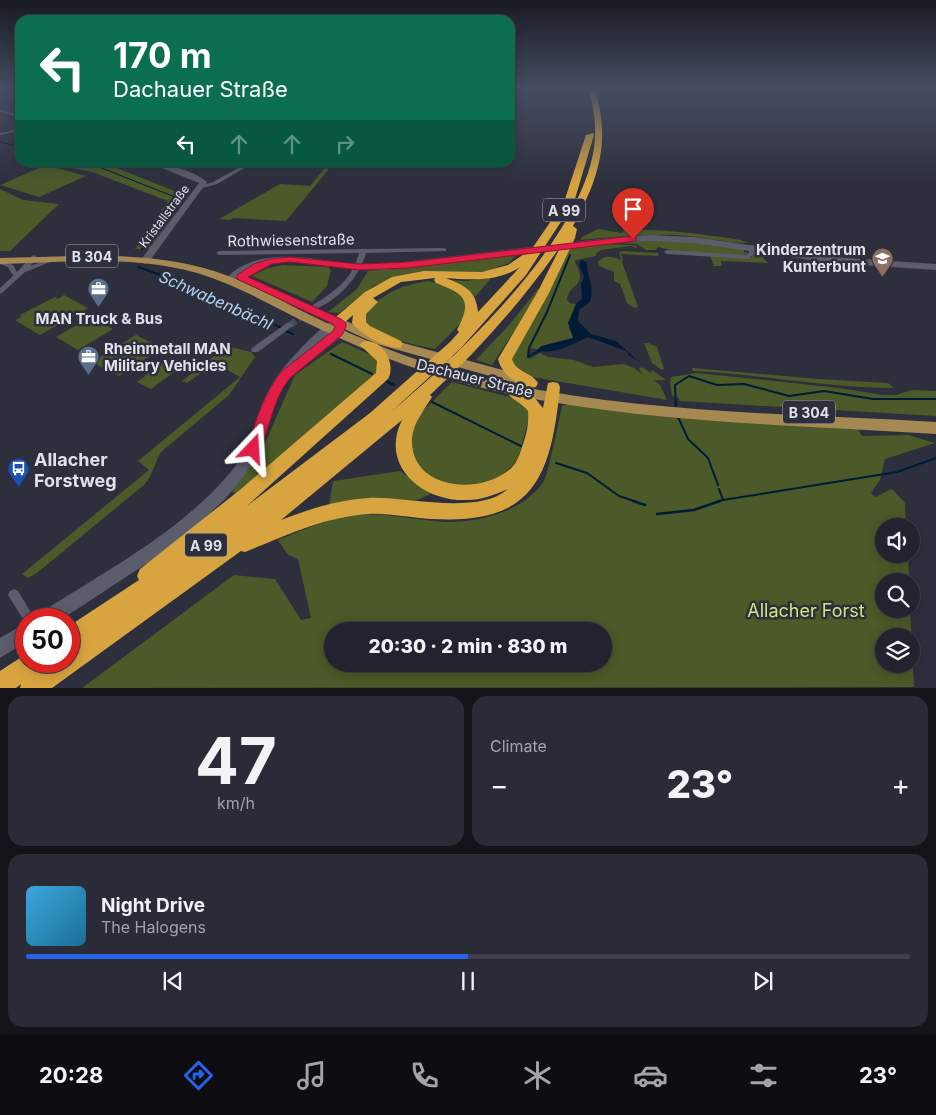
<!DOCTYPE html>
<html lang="en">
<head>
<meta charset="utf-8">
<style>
  :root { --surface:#22232e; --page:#2a2b36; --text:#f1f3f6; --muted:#a2a4aa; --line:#3f404a; --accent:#2563eb }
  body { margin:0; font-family:Inter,sans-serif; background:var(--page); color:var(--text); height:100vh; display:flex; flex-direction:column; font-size:19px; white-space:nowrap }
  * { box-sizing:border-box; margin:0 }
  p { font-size:16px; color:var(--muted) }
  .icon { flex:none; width:28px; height:28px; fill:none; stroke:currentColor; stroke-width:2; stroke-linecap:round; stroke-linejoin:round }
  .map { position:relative; height:688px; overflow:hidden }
  .details { display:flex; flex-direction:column; gap:8px; padding:8px; background:#131319; flex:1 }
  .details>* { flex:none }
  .banner { position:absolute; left:15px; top:15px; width:500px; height:152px; border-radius:15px; box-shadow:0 2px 12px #0003,0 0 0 1px var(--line); background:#0b6e4f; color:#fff; overflow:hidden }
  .fabs { position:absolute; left:875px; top:518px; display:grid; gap:10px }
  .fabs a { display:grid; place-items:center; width:45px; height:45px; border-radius:50%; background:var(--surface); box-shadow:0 2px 12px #0003,0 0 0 1px var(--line); font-size:25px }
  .speed { position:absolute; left:15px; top:608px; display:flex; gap:10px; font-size:25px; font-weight:700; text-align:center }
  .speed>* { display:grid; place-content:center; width:65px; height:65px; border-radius:50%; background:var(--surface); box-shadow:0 2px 12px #0003,0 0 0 1px var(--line); line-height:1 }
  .speed .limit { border:8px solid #d22; background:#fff; color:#111 }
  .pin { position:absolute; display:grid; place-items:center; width:42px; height:42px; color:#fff; margin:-51px -21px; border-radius:50% 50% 50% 0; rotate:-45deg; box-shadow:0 0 5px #0007 }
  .pin .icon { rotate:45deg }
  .me { position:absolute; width:55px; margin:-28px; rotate:20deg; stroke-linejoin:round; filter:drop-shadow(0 0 4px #0008) }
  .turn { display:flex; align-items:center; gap:18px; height:105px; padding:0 15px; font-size:22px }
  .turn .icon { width:65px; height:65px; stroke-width:2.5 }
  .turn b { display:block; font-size:35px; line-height:42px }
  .lanes { display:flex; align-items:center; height:48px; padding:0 15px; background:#0003; justify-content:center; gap:25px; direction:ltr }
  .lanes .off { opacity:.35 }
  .big { font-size:38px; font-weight:800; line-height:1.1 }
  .details .widget { flex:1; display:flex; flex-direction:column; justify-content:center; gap:8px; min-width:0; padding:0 18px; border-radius:15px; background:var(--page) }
  .details .dial { align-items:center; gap:0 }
  .dial b { font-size:65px; line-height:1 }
  .song { display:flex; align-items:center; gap:15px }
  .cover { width:60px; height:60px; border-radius:8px; background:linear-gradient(135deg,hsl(200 70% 55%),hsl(200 70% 35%)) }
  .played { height:5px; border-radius:2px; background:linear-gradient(90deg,var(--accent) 50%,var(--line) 50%) }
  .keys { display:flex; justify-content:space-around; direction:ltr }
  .heat { display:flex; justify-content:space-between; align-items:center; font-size:28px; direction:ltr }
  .details .tiles { flex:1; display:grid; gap:8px; grid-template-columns:1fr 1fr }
  .widget:last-child { grid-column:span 2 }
  .trip { position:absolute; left:324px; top:622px; width:288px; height:50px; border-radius:25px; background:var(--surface); box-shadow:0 2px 12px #0003,0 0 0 1px var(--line); font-weight:800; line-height:50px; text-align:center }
  .menu { display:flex; height:80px; justify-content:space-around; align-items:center; background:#0e0e12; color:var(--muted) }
  .menu .icon { width:35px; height:35px }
  .menu .current { color:var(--accent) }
  .menu b { font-size:22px; color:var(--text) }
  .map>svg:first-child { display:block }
</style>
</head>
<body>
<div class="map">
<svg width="936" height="688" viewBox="0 0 936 688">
  <rect width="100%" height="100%" fill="#2d2f3d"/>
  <g fill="#4b5a28" fill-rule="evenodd">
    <path d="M48,163H96L119,169L187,196L149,249H135L168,201L92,172Z"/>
    <path d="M46,165L86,176L39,197L0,185Z"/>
    <path d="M325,168L329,169L286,221L233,218L230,220L219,219L280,184L310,186Z"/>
    <path d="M0,189L23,200L59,204L10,251H0Z"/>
    <path d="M598,229L622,233L624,230C663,229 701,234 740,240L749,243C725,243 700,236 676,235C644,234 612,237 580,240L582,237Z"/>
    <path d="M661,240L690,242L744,249V252L749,253L743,256L675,251L658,247L656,250H646L637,244L617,243Z"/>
    <path d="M599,244L634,245L638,247L636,248L632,246L601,250L596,253V256L576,260L575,262C589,289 569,281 567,300L570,303L576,304L569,329L573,334V338L542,346L538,350L531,348L528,355L530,359L540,353L548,357L574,360L593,367L624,364L634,368L643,375L639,369L642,367L651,373L652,370L666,380H654L660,385L667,400L527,376L515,370L510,354L554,282L569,249Z"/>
    <path d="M622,251L658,253L659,256L621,254L623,260L622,262L638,307L634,308L627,303L620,284L614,281V272L599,266L598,262C605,254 613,257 621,260L619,253Z"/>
    <path d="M755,253L763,254V258L768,263L721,261L722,266H714L710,256L745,258H751Z"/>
    <path d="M516,255L509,263L485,272L386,281L374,286L339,313L328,312L357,289L368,271L398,269Z"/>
    <path d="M283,265L328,267L331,270L327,286L312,302L252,276L268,268Z"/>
    <path d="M492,277L475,297L464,287L447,280L467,281Z"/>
    <path d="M428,281L442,284L465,298L468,311L461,323L435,349C411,344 381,338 364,320L365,311C389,292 397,286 428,281Z"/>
    <path d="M538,289L541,290L492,365L476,360L509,325Z"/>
    <path d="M64,295L88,308L40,335L15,320L21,317L20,315L55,297L58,299Z"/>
    <path d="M91,317L113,329L78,350L56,337Z"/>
    <path d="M136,335L162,348L119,376L92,362Z"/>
    <path d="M342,342L376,357L379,371L240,496L231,491L260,454L295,375Z"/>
    <path d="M644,343H648L657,347L664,369L662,370L652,363Z"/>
    <path d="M231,347L251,352L255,357L229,395L161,452C154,464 154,472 145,484L37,573L28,578L22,574L149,470L138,461L240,377L215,363L187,383L182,381L223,349Z"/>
    <path d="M167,360L181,367L151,389L137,382Z"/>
    <path d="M692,368L818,379L888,383L894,388C826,388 760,374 693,371Z"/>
    <path d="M697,373L839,388L883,395H896L912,390L936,391V416L680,401L679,398L672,396L670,383L671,377Z"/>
    <path d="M452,382L513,398L531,410L518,460L496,481L469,487L441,484L421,470L410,454L409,435L415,423L422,412Z"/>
    <path d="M570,403L858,429L862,436L908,435L935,443L885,459L880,480L871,493L875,497L892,489L905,503L906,526H884V554H908L909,581H884V609H910L914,687L82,688L234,575L275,579L301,620L311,618L298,559L288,555L278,540C303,530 327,519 353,515C384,512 414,520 444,522C478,523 522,512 543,483C548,476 559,419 562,406ZM332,631H602V664H332ZM884,636H911V664H884Z"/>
    <path d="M400,471L431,494L412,502L329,506L333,481Z"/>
  </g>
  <path fill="#001b37" d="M581,260L587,262C587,277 595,287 590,302L579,310L578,321L591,334L616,341L637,360L657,373L630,356L626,351L588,337C575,343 556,354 542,351L528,357L542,346L573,338L568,323L576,304L582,298L581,284L584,277L579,265Z"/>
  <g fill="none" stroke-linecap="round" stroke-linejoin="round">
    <g stroke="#001b37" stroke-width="1">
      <path d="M0,142L20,147"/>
      <path d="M80,162L99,167L180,199L145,245"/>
    </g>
    <g stroke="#001b37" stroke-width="2">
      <path d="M142,249L146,244"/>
      <path d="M138,267L176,280L282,328"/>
      <path d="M286,331L293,334"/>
      <path d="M331,354L372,374"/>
      <path d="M530,356L528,357L529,348L547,312L570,255"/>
      <path d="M386,381L394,385"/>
      <path d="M432,402L521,446"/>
      <path d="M676,408L675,385L689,376L717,385L744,384L789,396L824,391L873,399H936"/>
      <path d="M678,417L688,439L708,458L718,485"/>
      <path d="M556,463L587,473L619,496L637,502"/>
      <path d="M723,500L897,472L936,458"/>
      <path d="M716,502L723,500L719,489"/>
    </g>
    <g stroke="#001b37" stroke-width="2.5">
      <path d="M633,501L645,505"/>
      <path d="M657,514L694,510L720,501"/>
    </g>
    <path stroke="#484a57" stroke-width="7" stroke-dasharray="7 3" stroke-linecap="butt" d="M290,325L307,313"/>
    <g fill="#5b5d6d" fill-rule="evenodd">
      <path d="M0,110L20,115V117L0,112Z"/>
      <path d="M20,129V131L0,135V133Z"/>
      <path d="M249,162H255L217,184L202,188L199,186L213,182Z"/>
      <path d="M752,245L755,247V253L750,258L748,259L667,254L664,252L667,250L746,255L749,253V247Z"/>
      <path d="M444,248L446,249V251L366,253C359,277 339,300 315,309H313L312,307L313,305C335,291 352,280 359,253L219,255L216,253L219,251Z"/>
      <path d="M34,255L37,257L30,266L52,258L55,260L28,271L25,272L2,293L0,294V288L14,275L12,274L8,267L0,264V260L13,265L17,272L32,256Z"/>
      <path d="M287,323H290L294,325L258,352H252L251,350L252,348Z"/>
      <path d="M14,589L18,591L35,619H26V624L8,595L10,591Z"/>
    </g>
    <g fill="#5b5d6d" fill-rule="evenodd">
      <path d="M147,162C163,162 195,171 207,182L148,263L145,264L140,261L199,183Z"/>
      <path d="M651,235L694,237L832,257L936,264V270L832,263L694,243L651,241L617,243L386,270C376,270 365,271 355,269C324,266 289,257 258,266C247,269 240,276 232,283H226L224,281C255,243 314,260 355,264C365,265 376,264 386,264L617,237Z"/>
      <path d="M337,319L341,320L345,325L342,336L317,356L313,357L308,355L282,388L255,458L244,476L225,499L203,520L155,558L62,619H37L40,613C107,570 183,531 234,468C251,447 254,419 266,395C276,374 293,356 310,339C318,332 327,321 337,319Z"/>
      <path d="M26,623V642L0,658V638Z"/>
    </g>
    <g fill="#a68852" fill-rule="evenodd">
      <path d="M76,256C119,255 162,257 204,268C241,278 275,298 310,315C360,339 413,361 468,375C620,413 780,413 936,422V434C780,424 622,423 470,385C412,370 356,347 303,321C269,304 234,284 197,273C134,255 65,262 0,264V258Z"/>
      <path d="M274,290L385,338L528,377L533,379L535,382L533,385L528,387L377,344L270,295L268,293Z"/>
    </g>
    <path fill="#d8a440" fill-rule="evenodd" d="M588,88H594C612,140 598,180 573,226L577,229L575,238L549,293L512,359C516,373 532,372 538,383L536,387L531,388C516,384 502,375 498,359L537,293L562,244C524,299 480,349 430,395L432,397C425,409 413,423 412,438C409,491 484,497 513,466C519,460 521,449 524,441C527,432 529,422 528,411C521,402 508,398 503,388L505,384C519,380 535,397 543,408L548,383L553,382L558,383L560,387C551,477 534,525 432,519C410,518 389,513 368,514C324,517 285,536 245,552L241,551L52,688H20L21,684L16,688H0V671L26,654V661H46L45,665L50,661H69V626L139,580L137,576L140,569L241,489L376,373L377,361L360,345L362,342C381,336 397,363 388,379L248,505L370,413L450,342L459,332L457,330C473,300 465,294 436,283L434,280L435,278L401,282L373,298L378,302L366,314V322L370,326L401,341L403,344L401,347C389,351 359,333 352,323L353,315L342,325L337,326L330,322L365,292L392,277L424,271L482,272L508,265L524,254L529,253L564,202L586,135L593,133L594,135L574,202L526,275L460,349L391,412C461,353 580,241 594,148C597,128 594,107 588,88ZM520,267L478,312C476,290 465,286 446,278C471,280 498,282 520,267ZM402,420C379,466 423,502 467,500C482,500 494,495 508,489C477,516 405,496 368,498C338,500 309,509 281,520Z"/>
  </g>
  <linearGradient id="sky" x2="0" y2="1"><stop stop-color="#191a22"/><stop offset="0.48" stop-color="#464d62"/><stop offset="1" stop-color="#464d62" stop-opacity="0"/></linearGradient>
  <rect width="936" height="184" fill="url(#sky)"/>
  <path fill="#e11d48" stroke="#92132f" d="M633,236L636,237V241L408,268L359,270L290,262L272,264L248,277L341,319L346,323V327L342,335L290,378C272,400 271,428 258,453L253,454L248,453L246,449C256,422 263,394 282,371L333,331L335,327L333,324L237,279V275L254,264L270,259L290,257L359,264L408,262Z"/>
  <defs>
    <symbol id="school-pin" viewBox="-11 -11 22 30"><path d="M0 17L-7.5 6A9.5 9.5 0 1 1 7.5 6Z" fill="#8d6e63" stroke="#2d2f3d"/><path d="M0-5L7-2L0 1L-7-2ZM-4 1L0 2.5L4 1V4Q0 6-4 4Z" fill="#fff"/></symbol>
    <symbol id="office-pin" viewBox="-11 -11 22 30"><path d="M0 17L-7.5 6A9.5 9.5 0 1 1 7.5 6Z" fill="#5c6f8a" stroke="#2d2f3d"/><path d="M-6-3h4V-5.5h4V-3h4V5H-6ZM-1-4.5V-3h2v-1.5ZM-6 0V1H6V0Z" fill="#fff"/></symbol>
    <symbol id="bus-pin" viewBox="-11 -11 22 30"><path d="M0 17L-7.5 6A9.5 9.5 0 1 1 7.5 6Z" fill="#1a4fb4" stroke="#2d2f3d"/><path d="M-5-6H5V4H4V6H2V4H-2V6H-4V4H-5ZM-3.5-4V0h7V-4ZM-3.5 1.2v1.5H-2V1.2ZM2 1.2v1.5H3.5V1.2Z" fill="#fff"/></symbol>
  </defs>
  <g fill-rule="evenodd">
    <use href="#school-pin" x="870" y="246" width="25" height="34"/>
    <use href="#office-pin" x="86" y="276" width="25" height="34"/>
    <use href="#office-pin" x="76" y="344" width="25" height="34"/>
    <use href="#bus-pin" x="6" y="456" width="25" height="34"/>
  </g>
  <g text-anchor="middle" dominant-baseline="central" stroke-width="5" stroke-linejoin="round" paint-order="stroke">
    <g font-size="12" fill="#e0e2eb" stroke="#2d2f3d">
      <text transform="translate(164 216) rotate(-53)">Kristallstraße</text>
    </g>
    <g fill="#2d2f3d" stroke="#aaacb7" stroke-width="1">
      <rect x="543" y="198.5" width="42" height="23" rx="4"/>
      <rect x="66" y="244.5" width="52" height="23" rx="4"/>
      <rect x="783" y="400.5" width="52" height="23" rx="4"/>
      <rect x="185" y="533.5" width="42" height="23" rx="4"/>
    </g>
    <g font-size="14" font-weight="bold" fill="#e0e2eb">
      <text x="564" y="210">A 99</text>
      <text x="92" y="256">B 304</text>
      <text x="809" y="412">B 304</text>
      <text x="206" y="545">A 99</text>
    </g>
    <g font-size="15" fill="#e0e2eb" stroke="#2d2f3d">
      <text transform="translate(291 240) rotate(-1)">Rothwiesenstraße</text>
      <text transform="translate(475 378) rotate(14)">Dachauer Straße</text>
    </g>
    <g font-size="15" font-weight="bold" fill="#e0e2eb" stroke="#2d2f3d" text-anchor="end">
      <text x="866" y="249">Kinderzentrum<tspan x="866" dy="17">Kunterbunt</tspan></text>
      <text x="99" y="318" text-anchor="middle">MAN Truck &amp; Bus</text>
      <text x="104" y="348" text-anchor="start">Rheinmetall MAN<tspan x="104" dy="17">Military Vehicles</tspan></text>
    </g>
    <g font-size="16" font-style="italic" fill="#b3d3f3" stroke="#2d2f3d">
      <text transform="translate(216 300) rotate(24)">Schwabenbächl</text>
    </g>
    <g font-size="18" font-weight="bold" fill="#e0e2eb" stroke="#2d2f3d" text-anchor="start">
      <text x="34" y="459">Allacher<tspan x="34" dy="21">Forstweg</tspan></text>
    </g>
    <g font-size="18" fill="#caea7d" stroke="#2d2f3d">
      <text x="806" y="610">Allacher Forst</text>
    </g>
  </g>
</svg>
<div class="fabs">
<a><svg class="icon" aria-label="sound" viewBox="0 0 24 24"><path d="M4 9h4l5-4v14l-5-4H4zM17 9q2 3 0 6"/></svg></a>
<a><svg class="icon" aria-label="search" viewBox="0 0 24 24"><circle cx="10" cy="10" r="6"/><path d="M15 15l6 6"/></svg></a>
<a><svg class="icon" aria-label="layers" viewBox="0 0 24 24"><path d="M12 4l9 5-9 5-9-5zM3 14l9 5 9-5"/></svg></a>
</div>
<div class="speed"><div class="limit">50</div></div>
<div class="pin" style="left:633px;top:239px;background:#d93025"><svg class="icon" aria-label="arrive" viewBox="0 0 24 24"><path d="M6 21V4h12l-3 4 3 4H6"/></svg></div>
<svg class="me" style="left:253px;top:449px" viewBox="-20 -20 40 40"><path d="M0-17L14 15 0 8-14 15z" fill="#e11d48" stroke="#fff" stroke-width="4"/></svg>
<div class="trip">20:30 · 2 min · 830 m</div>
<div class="banner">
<div class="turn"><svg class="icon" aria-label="left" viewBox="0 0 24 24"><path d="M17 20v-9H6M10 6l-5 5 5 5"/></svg><div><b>170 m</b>Dachauer Straße</div></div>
<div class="lanes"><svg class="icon" aria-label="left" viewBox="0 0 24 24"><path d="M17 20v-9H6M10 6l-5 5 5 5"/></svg><svg class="icon off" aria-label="ahead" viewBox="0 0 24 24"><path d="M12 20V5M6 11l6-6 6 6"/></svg><svg class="icon off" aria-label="ahead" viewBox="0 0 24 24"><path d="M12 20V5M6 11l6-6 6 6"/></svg><svg class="icon off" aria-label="right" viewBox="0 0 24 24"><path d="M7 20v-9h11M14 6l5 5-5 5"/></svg></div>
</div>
</div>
<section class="details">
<div class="tiles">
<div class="widget dial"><b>47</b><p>km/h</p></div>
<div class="widget"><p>Climate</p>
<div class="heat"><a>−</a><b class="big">23°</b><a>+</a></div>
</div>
<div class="widget">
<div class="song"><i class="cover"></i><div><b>Night Drive</b><p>The Halogens</p></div></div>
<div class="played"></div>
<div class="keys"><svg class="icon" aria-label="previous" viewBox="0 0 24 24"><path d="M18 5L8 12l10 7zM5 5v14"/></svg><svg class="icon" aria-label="pause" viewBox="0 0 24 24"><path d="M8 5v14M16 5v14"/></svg><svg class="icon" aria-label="next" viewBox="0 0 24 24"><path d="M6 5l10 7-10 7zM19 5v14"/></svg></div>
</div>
</div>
</section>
<nav class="menu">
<b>20:28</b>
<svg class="icon current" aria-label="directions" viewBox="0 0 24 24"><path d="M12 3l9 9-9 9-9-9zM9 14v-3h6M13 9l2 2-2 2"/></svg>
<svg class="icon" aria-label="music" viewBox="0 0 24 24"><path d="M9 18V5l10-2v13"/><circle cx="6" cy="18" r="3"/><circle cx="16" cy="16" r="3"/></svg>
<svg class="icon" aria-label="phone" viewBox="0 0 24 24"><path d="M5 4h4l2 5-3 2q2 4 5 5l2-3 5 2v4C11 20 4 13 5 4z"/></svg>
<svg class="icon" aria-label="climate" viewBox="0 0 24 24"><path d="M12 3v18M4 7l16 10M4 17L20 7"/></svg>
<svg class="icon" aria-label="car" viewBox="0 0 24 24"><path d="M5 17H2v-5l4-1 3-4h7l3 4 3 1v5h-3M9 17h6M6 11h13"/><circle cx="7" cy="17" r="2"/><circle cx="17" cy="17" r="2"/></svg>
<svg class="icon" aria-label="filters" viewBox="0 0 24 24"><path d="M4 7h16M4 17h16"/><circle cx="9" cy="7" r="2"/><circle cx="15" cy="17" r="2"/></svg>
<b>23°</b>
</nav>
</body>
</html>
